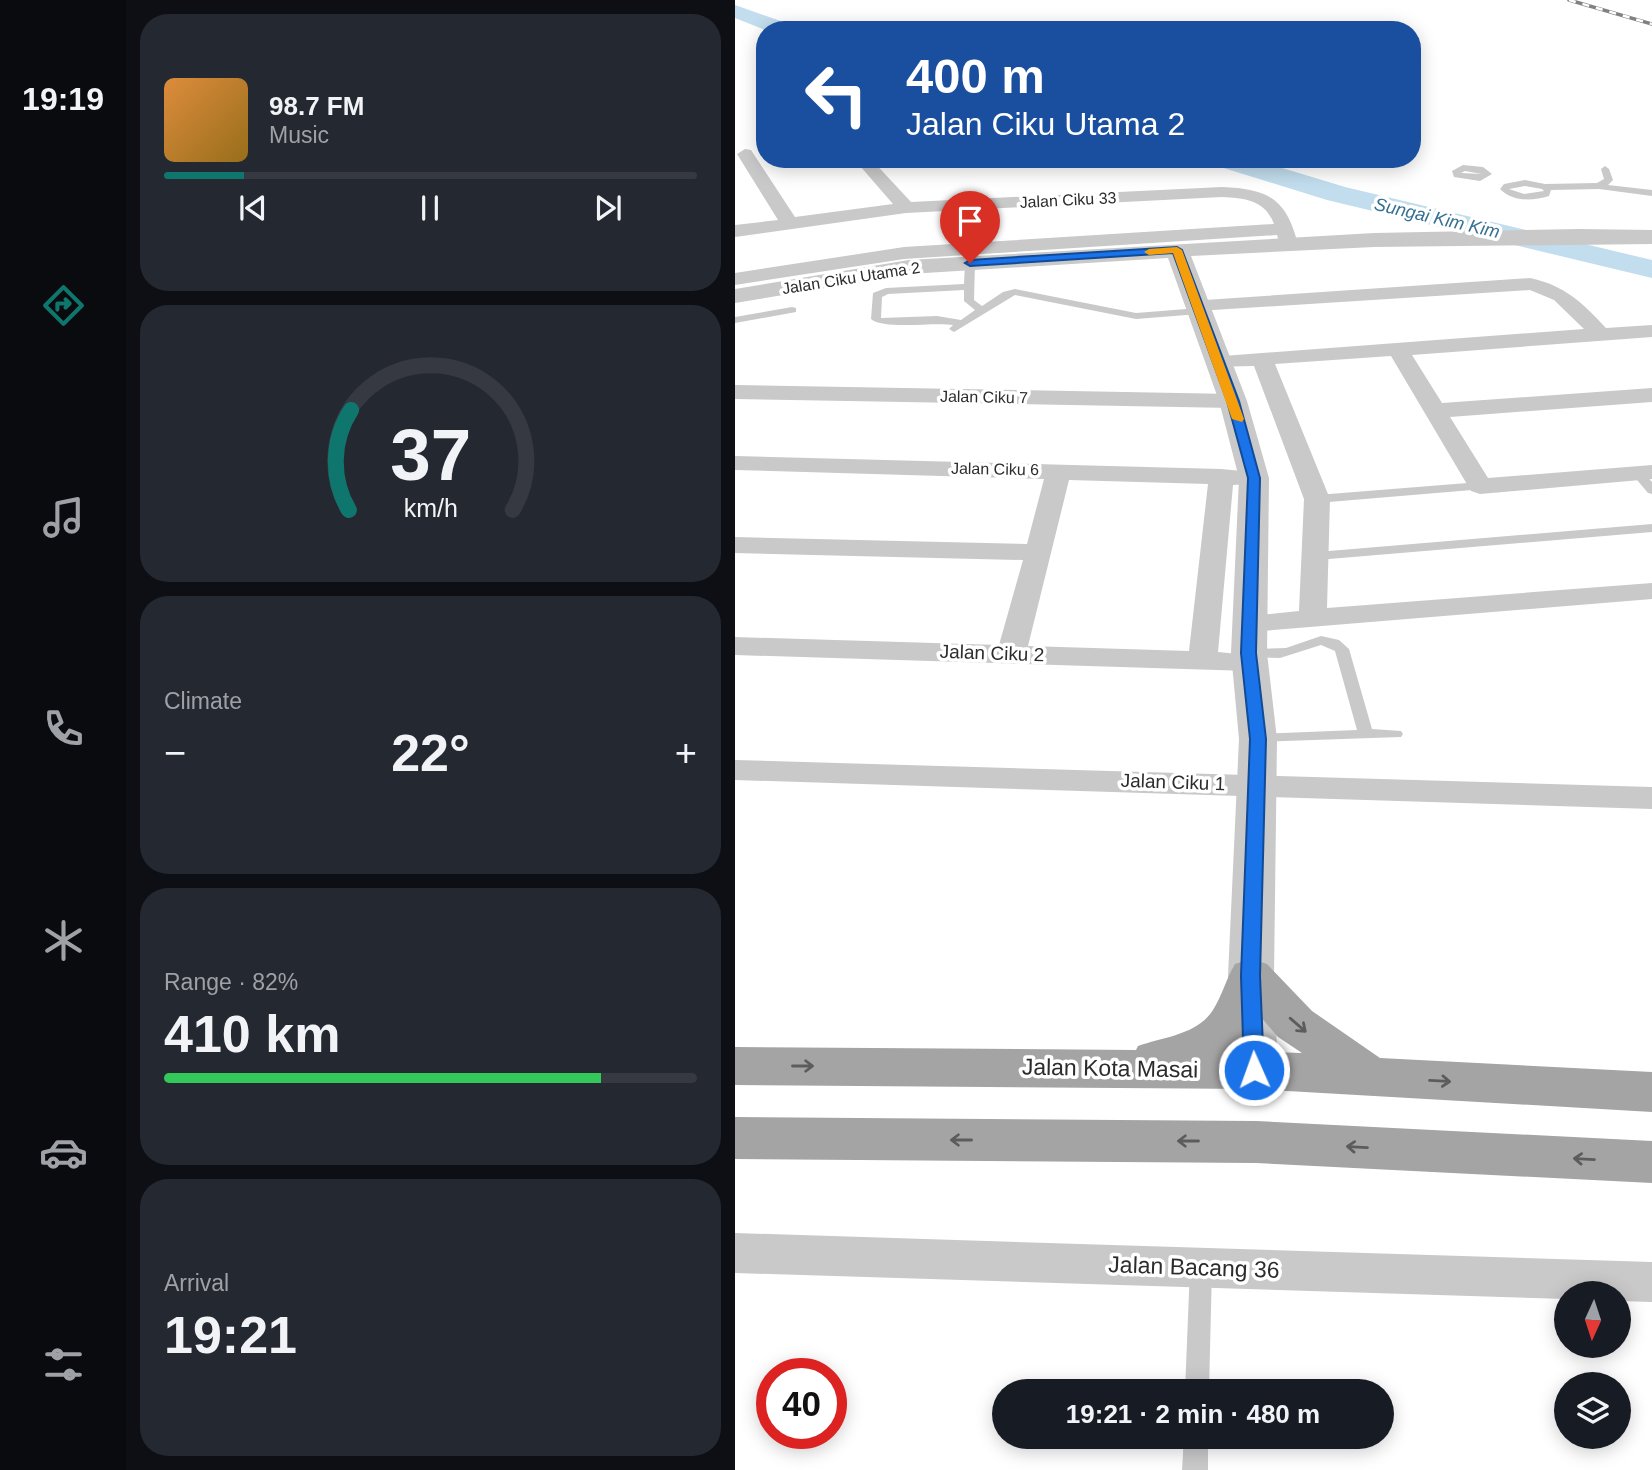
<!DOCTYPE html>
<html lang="en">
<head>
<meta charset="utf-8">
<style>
  :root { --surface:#171b24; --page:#242831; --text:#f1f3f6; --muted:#9ea1a6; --line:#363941; --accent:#0f766e }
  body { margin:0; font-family:Helvetica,sans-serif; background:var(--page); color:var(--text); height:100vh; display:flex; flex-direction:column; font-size:26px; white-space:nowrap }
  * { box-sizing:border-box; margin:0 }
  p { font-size:23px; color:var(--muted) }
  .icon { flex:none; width:38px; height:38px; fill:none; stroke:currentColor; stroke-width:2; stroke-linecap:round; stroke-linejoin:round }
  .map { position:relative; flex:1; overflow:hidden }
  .drawer { display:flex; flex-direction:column; gap:14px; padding:14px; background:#0d0f14; width:609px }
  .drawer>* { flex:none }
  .top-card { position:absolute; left:21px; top:21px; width:665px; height:147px; border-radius:28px; box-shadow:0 4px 18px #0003; background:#1a4fa0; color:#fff; overflow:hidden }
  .needle { width:46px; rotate:183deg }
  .controls { position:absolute; left:819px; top:1281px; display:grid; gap:14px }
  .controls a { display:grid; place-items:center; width:77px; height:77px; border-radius:50%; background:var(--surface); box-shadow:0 4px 18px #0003; font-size:35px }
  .speed { position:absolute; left:21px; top:1358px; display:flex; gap:14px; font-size:35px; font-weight:700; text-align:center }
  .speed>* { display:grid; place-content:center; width:91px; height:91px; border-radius:50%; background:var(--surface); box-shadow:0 4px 18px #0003; line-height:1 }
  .speed .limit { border:10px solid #d22; background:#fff; color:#111 }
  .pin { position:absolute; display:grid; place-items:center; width:60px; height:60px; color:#fff; margin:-72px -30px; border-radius:50% 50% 50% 0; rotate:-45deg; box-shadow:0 0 7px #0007 }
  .pin .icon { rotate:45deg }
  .me { position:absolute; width:77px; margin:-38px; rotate:358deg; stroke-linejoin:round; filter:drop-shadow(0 0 5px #0008) }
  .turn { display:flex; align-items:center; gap:24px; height:147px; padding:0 35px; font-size:32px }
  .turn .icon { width:91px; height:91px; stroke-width:2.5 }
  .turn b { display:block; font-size:49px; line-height:60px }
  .big { font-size:52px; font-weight:600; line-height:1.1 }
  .drawer .card { flex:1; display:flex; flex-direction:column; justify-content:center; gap:10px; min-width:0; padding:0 24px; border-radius:28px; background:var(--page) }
  .drawer .dial { align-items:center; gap:0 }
  .dial svg { height:182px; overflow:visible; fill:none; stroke:var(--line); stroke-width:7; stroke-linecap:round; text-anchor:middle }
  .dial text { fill:var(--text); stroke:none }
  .song { display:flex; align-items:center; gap:21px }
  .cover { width:84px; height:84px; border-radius:10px; background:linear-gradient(135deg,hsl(30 70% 55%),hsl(40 70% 35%)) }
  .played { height:7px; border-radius:4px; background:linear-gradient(90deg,var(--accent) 15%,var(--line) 15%) }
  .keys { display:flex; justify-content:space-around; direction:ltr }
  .heat { display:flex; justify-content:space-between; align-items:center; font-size:38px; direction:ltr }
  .charge { height:10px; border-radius:5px; background:linear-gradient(90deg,#34c759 82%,var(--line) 0) }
  .trip { position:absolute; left:257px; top:1379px; width:402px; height:70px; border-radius:35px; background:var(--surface); box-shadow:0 4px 18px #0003; font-weight:600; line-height:70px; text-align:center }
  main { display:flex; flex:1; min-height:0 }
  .dock { display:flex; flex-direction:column; width:126px; justify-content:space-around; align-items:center; background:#090b0e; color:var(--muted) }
  .dock .icon { width:49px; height:49px }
  .dock .on { color:var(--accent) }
  .dock b { font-size:32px; color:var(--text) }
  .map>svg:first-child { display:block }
</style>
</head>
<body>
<main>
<nav class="dock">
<b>19:19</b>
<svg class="icon on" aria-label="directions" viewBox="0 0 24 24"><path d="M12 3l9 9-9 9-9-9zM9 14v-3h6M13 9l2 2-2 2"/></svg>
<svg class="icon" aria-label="music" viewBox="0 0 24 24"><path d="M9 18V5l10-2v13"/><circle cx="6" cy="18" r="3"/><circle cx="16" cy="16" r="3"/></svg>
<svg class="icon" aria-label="phone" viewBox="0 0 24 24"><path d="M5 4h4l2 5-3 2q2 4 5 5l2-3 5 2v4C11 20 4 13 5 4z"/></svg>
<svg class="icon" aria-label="climate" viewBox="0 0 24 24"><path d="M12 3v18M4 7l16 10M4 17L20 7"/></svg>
<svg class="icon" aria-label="car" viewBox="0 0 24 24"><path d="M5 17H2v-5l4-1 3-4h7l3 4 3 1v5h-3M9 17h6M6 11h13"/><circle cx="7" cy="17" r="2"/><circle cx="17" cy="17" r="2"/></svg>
<svg class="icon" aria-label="filters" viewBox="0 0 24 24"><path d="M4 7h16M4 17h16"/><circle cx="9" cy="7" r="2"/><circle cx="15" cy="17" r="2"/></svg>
</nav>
<section class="drawer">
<div class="card">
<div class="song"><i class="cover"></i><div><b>98.7 FM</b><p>Music</p></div></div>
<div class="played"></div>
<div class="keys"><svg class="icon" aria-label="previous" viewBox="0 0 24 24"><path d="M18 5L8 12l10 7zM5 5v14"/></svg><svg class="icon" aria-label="pause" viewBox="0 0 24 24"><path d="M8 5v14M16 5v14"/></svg><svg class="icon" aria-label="next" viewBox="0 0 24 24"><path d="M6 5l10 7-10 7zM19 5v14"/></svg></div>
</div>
<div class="card dial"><svg viewBox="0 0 100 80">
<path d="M14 69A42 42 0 1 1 86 69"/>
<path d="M14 69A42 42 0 0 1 15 25" stroke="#0f766e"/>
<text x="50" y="56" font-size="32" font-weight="700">37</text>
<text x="50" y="72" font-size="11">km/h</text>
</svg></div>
<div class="card"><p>Climate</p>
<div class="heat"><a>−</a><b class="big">22°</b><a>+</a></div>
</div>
<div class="card"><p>Range · 82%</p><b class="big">410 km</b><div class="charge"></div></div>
<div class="card"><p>Arrival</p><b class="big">19:21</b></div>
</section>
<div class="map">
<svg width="917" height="1470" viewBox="0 0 917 1470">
  <rect width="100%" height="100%" fill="#fff"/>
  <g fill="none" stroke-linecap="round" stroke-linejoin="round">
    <g fill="#c2dded" fill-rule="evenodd">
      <path d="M0,5L57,25L60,30H30L0,18Z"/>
      <path d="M476,159H518L610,187L917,260V278L592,200L479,165Z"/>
    </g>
    <g fill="#c9c9c9" fill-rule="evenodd">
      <path d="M728,165L748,167L757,174L745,181L719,177L717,171ZM730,171L747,174L726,173Z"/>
      <path d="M870,166L874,169L878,180L873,185L917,190V196L864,189L816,190L814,196C797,201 778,202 765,189L769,184L790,180L810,184L862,183L869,179L866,169ZM790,186L807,189L809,191L789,194L774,189Z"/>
      <path d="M235,260L240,263L239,300L247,306L268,292L280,289L401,313L464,308L469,311L464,314L401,319L280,295L219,332L214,329L218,325C199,322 148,330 136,319L138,293L151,288L229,284L230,263ZM229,290V301L240,310L226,320L202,316L146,318L147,297L153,294Z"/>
      <path d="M57,307L61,308V312L0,323V317Z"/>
      <path d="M903,470L907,471L917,482V494L913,493L897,474Z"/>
      <path d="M745,482L751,486L749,489L582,503L576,499L582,495Z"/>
      <path d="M917,524V532L582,560L575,556L582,552Z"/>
      <path d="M586,636L604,640L614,649L637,729L666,731L668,734L666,737L517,742L515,739L523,734L622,730L600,651L586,645L545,658L514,657L507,653L514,649L551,648Z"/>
      <path d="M466,1258L474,1261L477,1268L474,1391H450L455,1268L458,1261Z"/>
      <path d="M449,1437H473V1470H447Z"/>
    </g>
    <g fill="#c9c9c9" fill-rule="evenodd">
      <path d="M10,149L16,150L60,217L158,204L119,159H136L176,202L487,187C533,189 551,198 563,244L553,250L546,248L542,235L169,259L0,285V273L169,247L539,224C530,200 510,198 487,197L171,213L0,237V225L43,220L2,154Z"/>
      <path d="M795,278C829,285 848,303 871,328L917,325V337L677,355L707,403L917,388V402L715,417L753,478L917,465V479L745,494L736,491L656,356L540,364L595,499L592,608L917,583V599L515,632L505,629L501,623L505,617L564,611L569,499L519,366L475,367L472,362L475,357L849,329L819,300L795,290L462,311L455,309L452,305L455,301Z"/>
      <path d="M0,385L498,394L506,396L509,401L506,406L498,408L0,399Z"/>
      <path d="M0,456L486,469L528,473L531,478L528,483L498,485L483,652L524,656L529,662L524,668L514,671L0,655V637L264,645L288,560L0,553V537L292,544L309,479L0,470ZM334,480L473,484L454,651L293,646Z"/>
      <path d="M0,760L917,787V809L0,780Z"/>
      <path d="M0,1233L917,1262V1302L884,1301V1293H831V1299L0,1273Z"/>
    </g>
    <path fill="#c9c9c9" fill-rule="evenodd" d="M844,229L917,230V244L639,247L456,256L512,401L534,478L532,653L542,739L539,976L543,1070L536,1084L519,1089L502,1084L495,1070L493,976L504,739L496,653L504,478L484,401L433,258L174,274L0,303V289L174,260L639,233Z"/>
    <g fill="#a4a4a4" fill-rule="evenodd">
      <path d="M516,959L532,964L577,1011L645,1058L917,1072V1112L519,1089L0,1085V1047L401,1050L403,1046C428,1037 462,1035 478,1010C487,996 491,979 500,964ZM524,1015L543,1037L567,1053L497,1051L509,1040Z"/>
      <path d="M0,1117L521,1121L917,1141V1183L521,1163L0,1159Z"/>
    </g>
    <defs>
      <path id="rail" d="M834,0L917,24"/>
    </defs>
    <use href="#rail" stroke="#818181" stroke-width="3.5"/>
    <use href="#rail" stroke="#fff" stroke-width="2.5" stroke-dasharray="7" stroke-linecap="butt"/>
  </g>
  <defs><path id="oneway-shaft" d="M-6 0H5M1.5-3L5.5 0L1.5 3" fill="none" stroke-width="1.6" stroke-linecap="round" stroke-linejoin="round" transform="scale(1.75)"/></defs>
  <g stroke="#5c5c5c">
    <use href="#oneway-shaft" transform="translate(563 1025) rotate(41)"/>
    <use href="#oneway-shaft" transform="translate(68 1066)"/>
    <use href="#oneway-shaft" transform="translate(705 1081) rotate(3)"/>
    <use href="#oneway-shaft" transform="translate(226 1140) rotate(-180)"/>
    <use href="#oneway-shaft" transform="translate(453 1141) rotate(-180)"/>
    <use href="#oneway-shaft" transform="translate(622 1147) rotate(-177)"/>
    <use href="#oneway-shaft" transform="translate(849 1159) rotate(-177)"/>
  </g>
  <path fill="#1a73e8" stroke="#114b97" stroke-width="2" d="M442,247L447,250L504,401L525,478L521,653L531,739L525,976L529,1070L526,1075L519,1078L512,1075L509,1070L506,976L515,739L506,653L513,478L492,401L438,253L235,266L230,263L235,260Z"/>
  <path fill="#f59e0b" d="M442,247L447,250L509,419L507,422L497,419L438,253L414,255L409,252L414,249Z"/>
  <g text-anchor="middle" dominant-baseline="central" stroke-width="7" stroke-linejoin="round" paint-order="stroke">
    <g font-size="16" fill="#2c2c2c" stroke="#fff">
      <text transform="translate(333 200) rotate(-3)">Jalan Ciku 33</text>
      <text transform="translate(116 278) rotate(-9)">Jalan Ciku Utama 2</text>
      <text transform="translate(249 397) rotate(1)">Jalan Ciku 7</text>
      <text transform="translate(260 469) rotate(1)">Jalan Ciku 6</text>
    </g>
    <g font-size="18" font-style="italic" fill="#367192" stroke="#fff">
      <text transform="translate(702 218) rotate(13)">Sungai Kim Kim</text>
    </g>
    <g font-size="19" fill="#2c2c2c" stroke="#fff">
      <text transform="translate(257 653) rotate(2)">Jalan Ciku 2</text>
      <text transform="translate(438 782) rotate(2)">Jalan Ciku 1</text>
    </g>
    <g font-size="23" fill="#2c2c2c" stroke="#fff">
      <text transform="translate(375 1068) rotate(1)">Jalan Kota Masai</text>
      <text transform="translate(459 1267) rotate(2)">Jalan Bacang 36</text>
    </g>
  </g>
</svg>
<div class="controls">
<a><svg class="needle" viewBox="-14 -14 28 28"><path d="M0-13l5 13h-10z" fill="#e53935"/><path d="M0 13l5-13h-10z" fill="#9ea1a6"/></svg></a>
<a><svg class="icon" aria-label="layers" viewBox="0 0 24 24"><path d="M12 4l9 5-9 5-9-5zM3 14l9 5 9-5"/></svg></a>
</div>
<div class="speed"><div class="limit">40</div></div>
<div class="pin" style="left:235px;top:263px;background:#d93025"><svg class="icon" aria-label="arrive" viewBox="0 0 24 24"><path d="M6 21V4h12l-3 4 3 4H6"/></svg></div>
<svg class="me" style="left:519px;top:1070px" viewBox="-20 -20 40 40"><circle r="17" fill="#1a73e8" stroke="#fff" stroke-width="3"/><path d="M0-11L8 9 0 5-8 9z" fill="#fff"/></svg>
<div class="trip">19:21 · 2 min · 480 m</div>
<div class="top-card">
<div class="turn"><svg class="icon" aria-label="left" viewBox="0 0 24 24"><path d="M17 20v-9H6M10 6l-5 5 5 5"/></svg><div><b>400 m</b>Jalan Ciku Utama 2</div></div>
</div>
</div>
</main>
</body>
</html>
